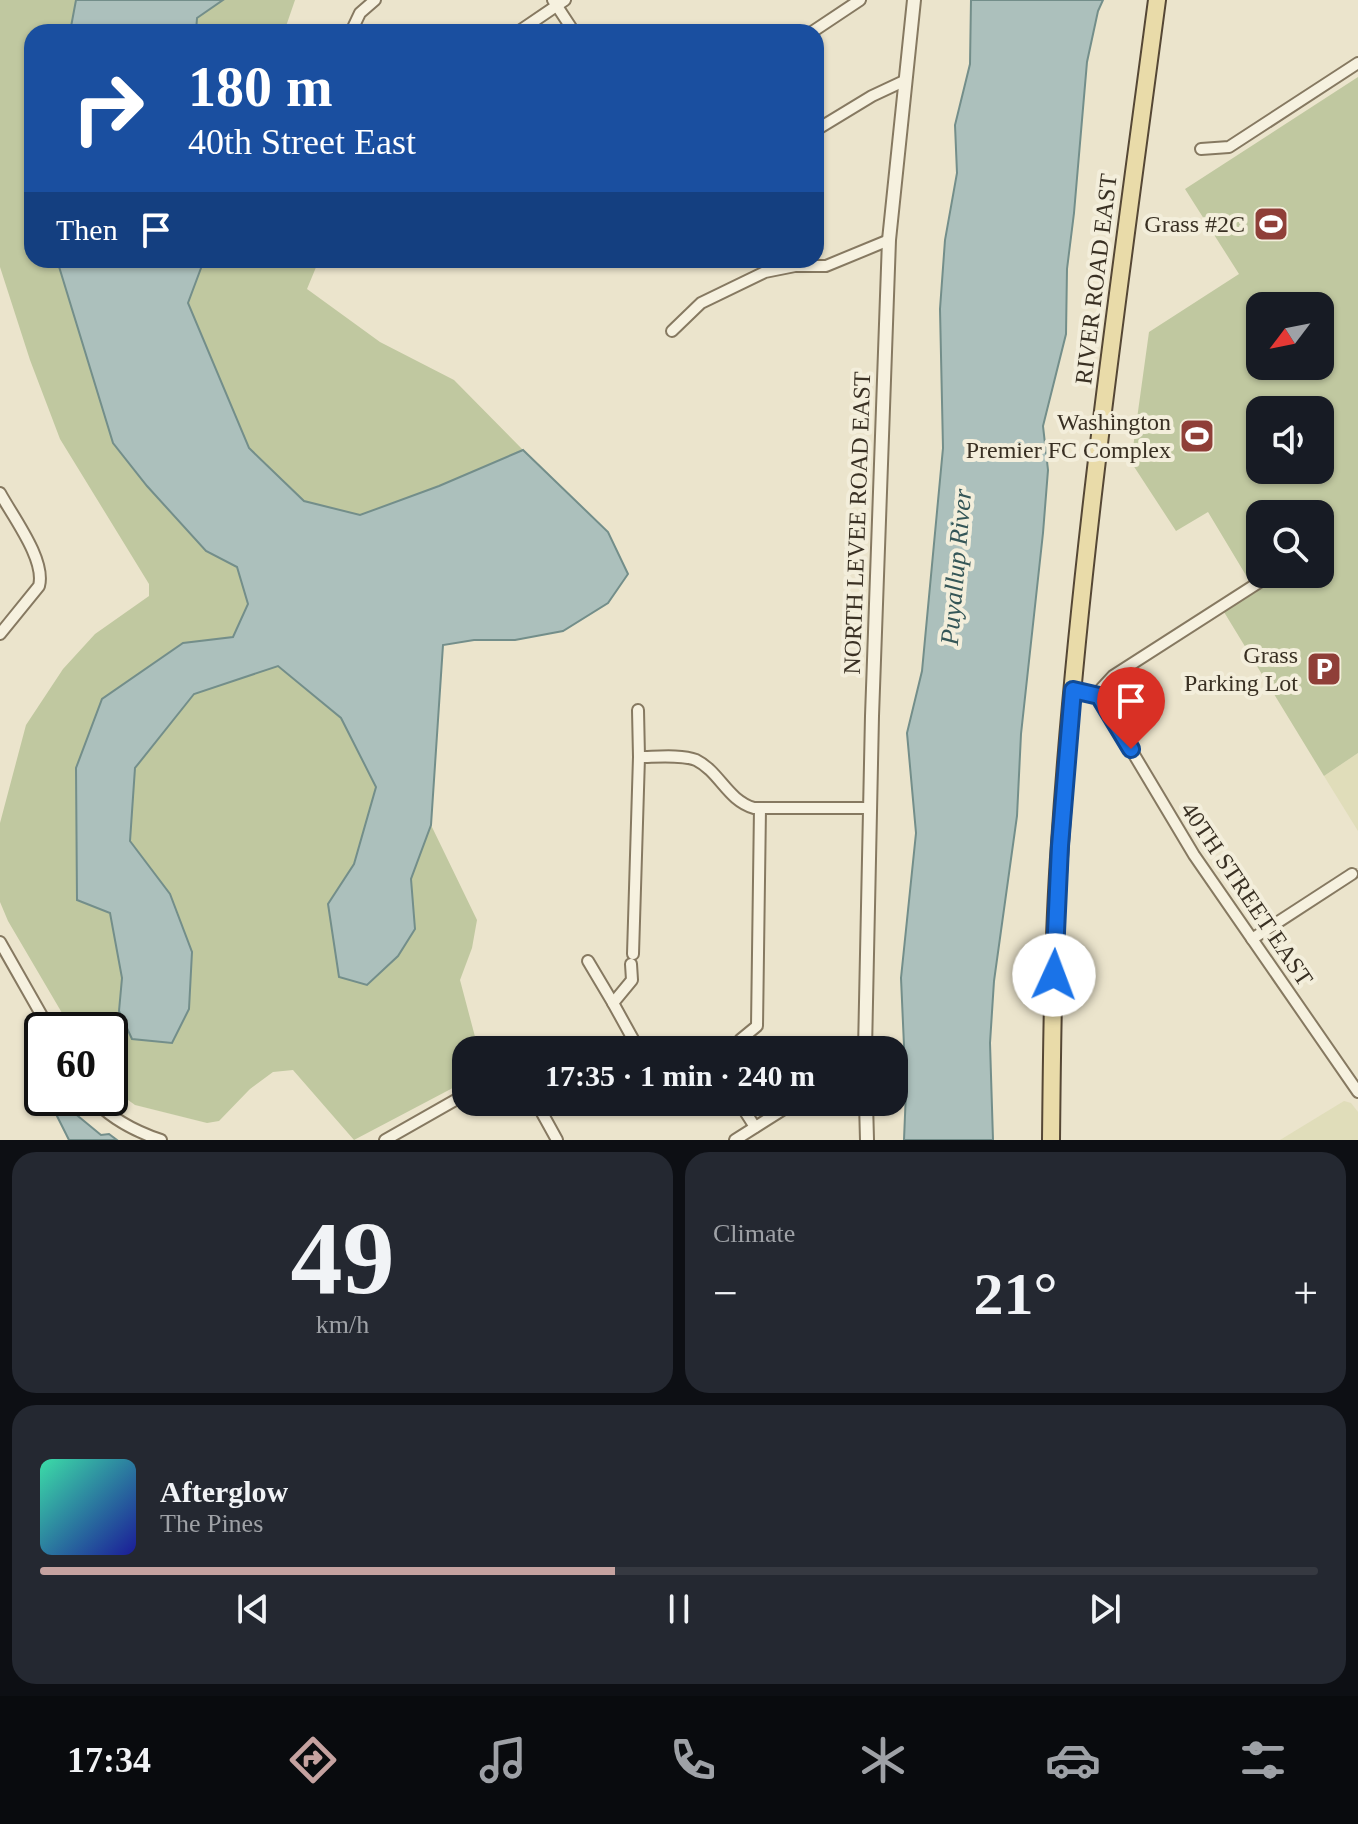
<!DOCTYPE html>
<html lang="en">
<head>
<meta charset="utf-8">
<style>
  :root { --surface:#171b24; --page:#242831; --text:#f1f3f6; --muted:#9ea1a6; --line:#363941; --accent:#c5a2a0 }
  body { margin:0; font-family:Georgia,serif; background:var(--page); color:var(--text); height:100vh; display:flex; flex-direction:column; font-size:30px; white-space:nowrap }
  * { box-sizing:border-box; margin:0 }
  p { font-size:26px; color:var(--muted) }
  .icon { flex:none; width:44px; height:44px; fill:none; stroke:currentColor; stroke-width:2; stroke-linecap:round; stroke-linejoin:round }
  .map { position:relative; height:1140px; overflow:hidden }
  .side { display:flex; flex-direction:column; gap:12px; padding:12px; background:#0d0f14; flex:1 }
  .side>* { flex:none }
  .top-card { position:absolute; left:24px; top:24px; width:800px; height:244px; border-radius:24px; box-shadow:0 2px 6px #0004; background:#1a4fa0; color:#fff; overflow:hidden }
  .needle { width:52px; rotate:238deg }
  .buttons { position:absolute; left:1246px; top:292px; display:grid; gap:16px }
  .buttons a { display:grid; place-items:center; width:88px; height:88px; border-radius:16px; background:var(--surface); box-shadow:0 2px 6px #0004; font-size:40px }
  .speed { position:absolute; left:24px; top:1012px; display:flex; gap:16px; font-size:40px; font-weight:700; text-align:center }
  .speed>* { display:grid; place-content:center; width:104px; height:104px; border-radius:50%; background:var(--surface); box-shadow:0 2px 6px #0004; line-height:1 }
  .speed .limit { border:4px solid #111; border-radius:12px; background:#fff; color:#111 }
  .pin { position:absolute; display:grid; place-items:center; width:68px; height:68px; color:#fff; margin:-82px -34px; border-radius:50% 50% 50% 0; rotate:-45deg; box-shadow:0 0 8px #0007 }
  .pin .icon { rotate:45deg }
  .me { position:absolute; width:88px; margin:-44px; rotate:2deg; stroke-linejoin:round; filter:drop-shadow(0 0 6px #0008) }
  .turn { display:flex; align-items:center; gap:28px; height:168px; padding:0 32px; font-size:36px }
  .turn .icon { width:104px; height:104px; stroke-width:2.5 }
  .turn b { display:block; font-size:56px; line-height:68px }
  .then { display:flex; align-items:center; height:76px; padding:0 32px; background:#0003; gap:16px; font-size:30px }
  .big { font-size:60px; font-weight:600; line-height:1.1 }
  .side .card { flex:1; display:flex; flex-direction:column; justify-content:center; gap:12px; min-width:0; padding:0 28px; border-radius:24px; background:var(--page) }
  .side .dial { align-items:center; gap:0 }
  .dial b { font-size:104px; line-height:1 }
  .song { display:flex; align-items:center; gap:24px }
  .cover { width:96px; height:96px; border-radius:12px; background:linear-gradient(135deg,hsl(160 70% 55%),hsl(240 70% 35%)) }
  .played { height:8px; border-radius:4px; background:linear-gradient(90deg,var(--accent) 45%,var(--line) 45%) }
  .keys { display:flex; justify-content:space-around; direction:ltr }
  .heat { display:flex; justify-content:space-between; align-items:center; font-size:44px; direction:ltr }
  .side .tiles { flex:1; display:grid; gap:12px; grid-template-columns:1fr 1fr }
  .card:last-child { grid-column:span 2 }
  .trip { position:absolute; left:452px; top:1036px; width:456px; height:80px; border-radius:24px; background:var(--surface); box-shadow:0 2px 6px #0004; font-weight:600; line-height:80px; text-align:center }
  .tab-bar { display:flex; height:128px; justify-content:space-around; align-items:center; background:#090b0e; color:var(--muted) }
  .tab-bar .icon { width:56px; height:56px }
  .tab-bar .selected { color:var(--accent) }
  .tab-bar b { font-size:36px; color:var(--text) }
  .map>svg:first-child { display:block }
</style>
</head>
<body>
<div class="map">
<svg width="1358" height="1140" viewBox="0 0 1358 1140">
  <rect width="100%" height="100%" fill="#ebe4cc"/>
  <g fill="#e0ddba">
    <path d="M1358,753V831L1324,776Z"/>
    <path d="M1344,1101L1351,1103L1358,1112V1140H1280Z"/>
  </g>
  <g fill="#c0c8a0" fill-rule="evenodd">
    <path d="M0,0H76L70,32H32V260H57L113,443L206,551L237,567L248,604L233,637L182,643L102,699L110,912L122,978L119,1011L171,1043L189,1009L192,952L170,894L130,841L135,768L194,694L278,666L341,718L376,787L354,864L328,904L339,977L398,956L415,929L411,879L431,825L477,920L472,948L460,980L478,1048L466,1050V1081L354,1140L293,1070L273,1072L250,1089L219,1121L207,1123L135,1105L110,1087V1030H72L8,921L0,902V823L26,725L63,669L95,634L149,596V584L60,439L30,360L0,267Z"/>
    <path d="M223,0H295L284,32H196L197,18Z"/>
    <path d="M1358,77V753L1324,776L1224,612L1256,592L1208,512L1176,531L1131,462L1149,332L1239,274L1185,189ZM1260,306H1320V366H1260ZM1260,410H1320V470H1260ZM1260,514H1320V574H1260Z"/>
    <path d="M204,260H319L307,289L380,342L454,380L523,450L439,486L359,515L304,501L249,448L188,302Z"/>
  </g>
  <g fill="#acc0bc" stroke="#738e8a" stroke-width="2">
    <path d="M76,0H223L197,18L196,32H70Z"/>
    <path d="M971,0H1103L1098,11L1087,62L1074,213L1067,269L1066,334L1043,426L1048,470L1043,533L1021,734L1017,816L994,981L990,1043L993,1140H904L906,1091L901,978L916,833L907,733L922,671L943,448L940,309L945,240L957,173L955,125L970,64Z"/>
    <path d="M57,260H204L188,303L249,448L304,501L360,515L439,486L523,450L608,532L628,574L608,603L563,631L515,640H474L443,645L431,825L411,879L415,929L398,956L367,985L339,977L328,904L354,864L376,787L341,718L278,666L194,694L135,768L130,841L170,894L192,952L189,1009L172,1043L132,1039L119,1011L122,978L110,913L77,900L76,768L102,699L183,643L233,637L248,604L237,567L206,551L147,486L113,443Z"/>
    <path d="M67,1107L101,1135L109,1134L117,1140H69L56,1114Z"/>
  </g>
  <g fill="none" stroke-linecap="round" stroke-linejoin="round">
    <defs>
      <g id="minor">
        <path d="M553,0L574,32"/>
        <path d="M351,32L360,13L375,0"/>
        <path d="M518,32L565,0"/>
        <path d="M812,32L860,0"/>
        <path d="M816,130L872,96L904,81"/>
        <path d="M1201,149L1229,147L1358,63"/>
        <path d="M672,331L701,303L765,272L795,266H826L889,240"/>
        <path d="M0,493C13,517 46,560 39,586L0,634"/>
        <path d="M1320,545L1323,544"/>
        <path d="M1073,690L1099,696L1194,855L1358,1092"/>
        <path d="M1099,696L1101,689L1113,676L1272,574"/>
        <path d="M638,710L639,757"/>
        <path d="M1252,939L1352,874"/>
        <path d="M0,942L50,1030"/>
        <path d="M633,954L639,757C655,757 681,754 696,760C720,772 727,800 754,808H870"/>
        <path d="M588,961L613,1003"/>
        <path d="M631,964L632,980L613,1003L639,1050"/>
        <path d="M740,1040L757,1026L760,808"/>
        <path d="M722,1050L726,1048"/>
        <path d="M92,1098C111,1119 134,1131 161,1140"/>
        <path d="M536,1102L557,1140"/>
        <path d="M739,1102L755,1127"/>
        <path d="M385,1140L466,1094"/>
        <path d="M735,1140L795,1102"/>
      </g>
      <g id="tertiary">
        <path d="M865,1050L872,716L889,240L914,0"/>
        <path d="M866,1102L867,1140"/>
      </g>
      <path id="primary" d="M1051,1140C1052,1041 1053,942 1060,843C1079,561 1120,280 1157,0"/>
    </defs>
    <use href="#minor" stroke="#867961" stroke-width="14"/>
    <use href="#tertiary" stroke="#867961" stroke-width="16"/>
    <use href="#primary" stroke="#554735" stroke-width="20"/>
    <use href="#minor" stroke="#f6f1df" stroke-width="10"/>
    <use href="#tertiary" stroke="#f6f1df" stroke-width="12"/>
    <use href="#primary" stroke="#e9dba9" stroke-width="16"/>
  </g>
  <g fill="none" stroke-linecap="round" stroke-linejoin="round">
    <defs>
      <path id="route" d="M1054,975L1060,846L1073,690L1099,696L1131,749"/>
    </defs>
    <use href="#route" stroke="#114b97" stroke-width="20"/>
    <use href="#route" stroke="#1a73e8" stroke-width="14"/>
  </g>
  <defs>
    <symbol id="stadium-square" viewBox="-11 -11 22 22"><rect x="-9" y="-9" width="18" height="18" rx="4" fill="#8f3f38" stroke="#f3eedb"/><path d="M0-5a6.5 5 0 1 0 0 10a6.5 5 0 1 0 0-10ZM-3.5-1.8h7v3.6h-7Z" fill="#fff"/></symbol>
    <symbol id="parking-square" viewBox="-11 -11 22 22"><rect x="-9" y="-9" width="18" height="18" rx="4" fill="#8f3f38" stroke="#f3eedb"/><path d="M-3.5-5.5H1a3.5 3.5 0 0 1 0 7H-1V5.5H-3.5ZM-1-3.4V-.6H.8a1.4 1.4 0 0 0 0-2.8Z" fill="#fff"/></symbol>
  </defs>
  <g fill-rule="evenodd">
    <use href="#stadium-square" x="1251" y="204" width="40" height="40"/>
    <use href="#stadium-square" x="1177" y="416" width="40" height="40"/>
    <use href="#parking-square" x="1304" y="649" width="40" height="40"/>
  </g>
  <g text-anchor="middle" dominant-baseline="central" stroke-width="8" stroke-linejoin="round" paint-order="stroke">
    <g font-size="24" fill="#393023" stroke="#f3eedb" text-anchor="end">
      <text x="1245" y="224">Grass #2C</text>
      <text x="1171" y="422">Washington<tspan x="1171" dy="28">Premier FC Complex</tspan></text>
      <text x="1298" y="655">Grass<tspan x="1298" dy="28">Parking Lot</tspan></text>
    </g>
    <g font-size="24" fill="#393023" stroke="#f3eedb">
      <text transform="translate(1096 279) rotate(-83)">RIVER ROAD EAST</text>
      <text transform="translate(857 523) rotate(-88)">NORTH LEVEE ROAD EAST</text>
      <text transform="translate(1247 894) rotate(56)">40TH STREET EAST</text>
    </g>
    <g font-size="26" font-style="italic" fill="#345657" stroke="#f3eedb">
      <text transform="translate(956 567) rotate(-85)">Puyallup River</text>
    </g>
  </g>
</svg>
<div class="buttons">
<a><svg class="needle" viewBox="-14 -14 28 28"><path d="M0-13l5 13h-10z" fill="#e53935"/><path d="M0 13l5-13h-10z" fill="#9ea1a6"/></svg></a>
<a><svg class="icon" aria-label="sound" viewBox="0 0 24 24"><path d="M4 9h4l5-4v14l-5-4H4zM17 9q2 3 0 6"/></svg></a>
<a><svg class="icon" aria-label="search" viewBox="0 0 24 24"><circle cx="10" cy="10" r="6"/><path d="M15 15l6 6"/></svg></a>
</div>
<div class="speed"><div class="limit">60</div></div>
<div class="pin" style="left:1131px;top:749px;background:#d93025"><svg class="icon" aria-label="arrive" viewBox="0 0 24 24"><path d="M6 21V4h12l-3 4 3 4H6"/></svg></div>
<svg class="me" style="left:1054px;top:975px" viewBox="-20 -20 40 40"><circle r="19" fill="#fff"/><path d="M0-13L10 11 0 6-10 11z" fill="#1a73e8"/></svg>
<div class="trip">17:35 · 1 min · 240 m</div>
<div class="top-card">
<div class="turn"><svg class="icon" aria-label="right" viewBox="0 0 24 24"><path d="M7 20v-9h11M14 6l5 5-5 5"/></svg><div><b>180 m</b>40th Street East</div></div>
<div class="then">Then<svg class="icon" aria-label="arrive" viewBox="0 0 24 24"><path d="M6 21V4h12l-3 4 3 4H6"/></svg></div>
</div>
</div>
<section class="side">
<div class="tiles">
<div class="card dial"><b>49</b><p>km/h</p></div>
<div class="card"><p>Climate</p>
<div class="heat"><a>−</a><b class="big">21°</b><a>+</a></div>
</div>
<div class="card">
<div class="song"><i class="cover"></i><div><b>Afterglow</b><p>The Pines</p></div></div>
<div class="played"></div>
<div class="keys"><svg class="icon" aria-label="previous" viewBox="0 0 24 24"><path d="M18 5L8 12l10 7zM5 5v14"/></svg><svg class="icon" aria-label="pause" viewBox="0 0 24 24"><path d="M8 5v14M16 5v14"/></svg><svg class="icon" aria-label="next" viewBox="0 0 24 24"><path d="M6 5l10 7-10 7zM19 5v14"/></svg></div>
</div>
</div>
</section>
<nav class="tab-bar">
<b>17:34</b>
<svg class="icon selected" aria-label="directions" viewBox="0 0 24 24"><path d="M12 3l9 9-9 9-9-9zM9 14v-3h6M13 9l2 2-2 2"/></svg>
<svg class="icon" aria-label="music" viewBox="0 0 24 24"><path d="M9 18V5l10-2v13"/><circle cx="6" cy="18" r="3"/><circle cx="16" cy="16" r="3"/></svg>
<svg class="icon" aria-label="phone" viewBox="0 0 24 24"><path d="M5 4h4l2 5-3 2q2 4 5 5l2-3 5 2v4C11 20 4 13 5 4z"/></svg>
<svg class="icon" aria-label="climate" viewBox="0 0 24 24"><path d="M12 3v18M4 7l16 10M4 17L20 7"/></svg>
<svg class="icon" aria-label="car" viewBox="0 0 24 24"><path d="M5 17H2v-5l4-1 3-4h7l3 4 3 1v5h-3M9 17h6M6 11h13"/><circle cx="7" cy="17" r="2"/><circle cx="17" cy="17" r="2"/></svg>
<svg class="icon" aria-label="filters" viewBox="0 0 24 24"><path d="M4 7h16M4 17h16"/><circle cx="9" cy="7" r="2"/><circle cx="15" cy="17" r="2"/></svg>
</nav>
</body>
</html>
